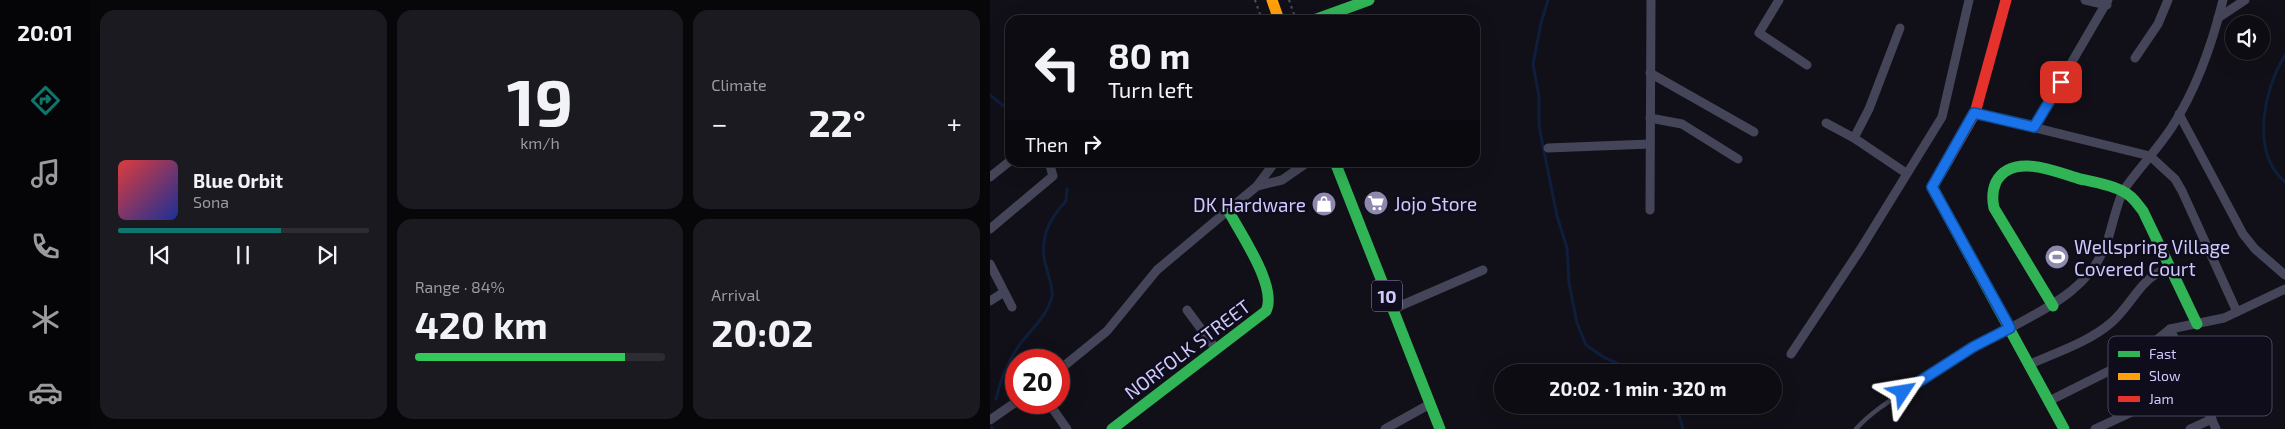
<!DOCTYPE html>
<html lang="en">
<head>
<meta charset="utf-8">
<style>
  :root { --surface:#0d0c12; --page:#1b1a20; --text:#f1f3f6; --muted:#9a9b9f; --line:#2d2c32; --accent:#0f766e }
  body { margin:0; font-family:"Exo 2",sans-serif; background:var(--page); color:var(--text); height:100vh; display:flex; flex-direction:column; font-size:19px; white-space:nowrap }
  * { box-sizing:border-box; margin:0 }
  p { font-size:16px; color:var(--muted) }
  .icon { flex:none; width:28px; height:28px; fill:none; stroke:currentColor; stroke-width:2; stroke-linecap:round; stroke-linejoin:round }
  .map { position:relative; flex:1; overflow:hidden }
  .drawer { display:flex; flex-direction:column; gap:10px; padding:10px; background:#07070a; width:900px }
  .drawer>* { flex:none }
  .guide { position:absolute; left:15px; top:15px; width:475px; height:152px; border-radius:15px; box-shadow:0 5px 20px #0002,0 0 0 1px var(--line); background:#0d0c12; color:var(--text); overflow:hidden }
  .tools { position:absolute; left:1235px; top:15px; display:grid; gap:10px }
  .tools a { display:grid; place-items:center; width:45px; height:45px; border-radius:50%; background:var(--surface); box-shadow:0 5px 20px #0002,0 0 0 1px var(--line); font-size:25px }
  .speed { position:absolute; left:15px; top:349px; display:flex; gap:10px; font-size:25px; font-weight:700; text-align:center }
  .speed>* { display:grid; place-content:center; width:65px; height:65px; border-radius:50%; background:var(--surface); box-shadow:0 5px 20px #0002,0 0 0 1px var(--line); line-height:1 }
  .speed .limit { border:8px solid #d22; background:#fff; color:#111 }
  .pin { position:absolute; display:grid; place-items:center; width:42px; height:42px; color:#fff; margin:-21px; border-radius:10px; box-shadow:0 2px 8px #0006 }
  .me { position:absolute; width:55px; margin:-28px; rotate:57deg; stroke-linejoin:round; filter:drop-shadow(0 0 4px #0008) }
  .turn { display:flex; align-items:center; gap:18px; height:105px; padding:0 20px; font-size:22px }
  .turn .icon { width:65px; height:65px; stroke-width:2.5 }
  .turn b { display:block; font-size:35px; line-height:42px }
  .then { display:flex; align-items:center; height:48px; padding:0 20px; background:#0003; gap:10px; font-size:19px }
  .big { font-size:38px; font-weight:700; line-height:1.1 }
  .drawer .widget { flex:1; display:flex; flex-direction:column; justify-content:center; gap:8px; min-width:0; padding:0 18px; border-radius:15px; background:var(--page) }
  .drawer .dial { align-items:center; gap:0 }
  .dial b { font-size:65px; line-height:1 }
  .song { display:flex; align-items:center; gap:15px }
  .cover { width:60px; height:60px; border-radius:8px; background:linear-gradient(135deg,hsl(0 70% 55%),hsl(230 70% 35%)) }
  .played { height:5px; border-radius:2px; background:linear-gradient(90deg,var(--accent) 65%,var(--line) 65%) }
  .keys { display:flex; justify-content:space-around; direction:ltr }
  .heat { display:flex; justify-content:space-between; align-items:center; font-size:28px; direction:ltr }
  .charge { height:8px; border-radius:4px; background:linear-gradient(90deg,#34c759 84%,var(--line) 0) }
  .drawer .tiles { flex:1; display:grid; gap:10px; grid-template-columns:repeat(3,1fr) }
  .widget:first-child { grid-row:span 2 }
  .trip { position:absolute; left:504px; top:364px; width:288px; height:50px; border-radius:25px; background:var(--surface); box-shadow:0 5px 20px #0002,0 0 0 1px var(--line); font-weight:700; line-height:50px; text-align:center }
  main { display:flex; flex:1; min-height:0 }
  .dock { display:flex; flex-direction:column; width:90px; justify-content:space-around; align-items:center; background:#050507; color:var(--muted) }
  .dock .icon { width:35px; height:35px }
  .dock .active { color:var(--accent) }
  .dock b { font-size:22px; color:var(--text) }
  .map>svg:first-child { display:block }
</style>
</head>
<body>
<main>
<nav class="dock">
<b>20:01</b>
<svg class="icon active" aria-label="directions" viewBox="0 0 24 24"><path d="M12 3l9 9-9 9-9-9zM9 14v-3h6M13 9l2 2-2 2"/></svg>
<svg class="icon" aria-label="music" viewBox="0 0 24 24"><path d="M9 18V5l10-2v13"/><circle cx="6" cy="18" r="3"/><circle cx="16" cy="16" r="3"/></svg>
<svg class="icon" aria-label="phone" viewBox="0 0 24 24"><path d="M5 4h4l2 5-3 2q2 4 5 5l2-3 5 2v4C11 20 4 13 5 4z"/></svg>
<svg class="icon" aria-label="climate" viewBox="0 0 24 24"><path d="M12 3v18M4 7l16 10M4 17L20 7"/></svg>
<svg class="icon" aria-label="car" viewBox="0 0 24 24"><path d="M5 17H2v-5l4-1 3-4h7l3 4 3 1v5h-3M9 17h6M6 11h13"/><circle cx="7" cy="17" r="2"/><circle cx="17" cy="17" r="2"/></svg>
</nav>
<section class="drawer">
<div class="tiles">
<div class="widget">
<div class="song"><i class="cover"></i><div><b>Blue Orbit</b><p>Sona</p></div></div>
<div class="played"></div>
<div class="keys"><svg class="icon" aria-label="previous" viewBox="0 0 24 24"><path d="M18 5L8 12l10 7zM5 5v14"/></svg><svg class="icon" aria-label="pause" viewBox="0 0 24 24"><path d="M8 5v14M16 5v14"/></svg><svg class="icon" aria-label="next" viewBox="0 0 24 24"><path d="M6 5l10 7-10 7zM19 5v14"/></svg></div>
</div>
<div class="widget dial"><b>19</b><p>km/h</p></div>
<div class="widget"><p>Climate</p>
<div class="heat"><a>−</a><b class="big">22°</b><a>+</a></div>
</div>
<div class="widget"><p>Range · 84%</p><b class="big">420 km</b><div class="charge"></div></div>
<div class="widget"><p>Arrival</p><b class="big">20:02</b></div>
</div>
</section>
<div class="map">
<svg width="1295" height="429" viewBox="0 0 1295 429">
  <rect width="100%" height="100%" fill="#111018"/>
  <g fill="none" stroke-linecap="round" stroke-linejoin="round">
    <g stroke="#0e1f3b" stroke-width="3">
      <path d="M558,0L551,23L543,64L549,97V126L567,216L577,248L579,283L587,323L596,345L615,358L648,372"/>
      <path d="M1295,55C1274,89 1260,152 1295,182"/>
      <path d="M0,95L20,111"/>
      <path d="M6,399C10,381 17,363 28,347C39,331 58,316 62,296C63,288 59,278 57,270C48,242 57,221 76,201L77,189"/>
      <path d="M686,405L693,429"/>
      <path d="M2,429V427"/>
    </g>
    <g stroke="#475561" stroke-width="2" stroke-dasharray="2.5 4" stroke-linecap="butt">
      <path d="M265,0L272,20"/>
      <path d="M299,0L306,20"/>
    </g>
    <g stroke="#454559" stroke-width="4.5">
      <path d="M220,164L221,162"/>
      <path d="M866,429C884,409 908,396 930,381C959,363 988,344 1019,329"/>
    </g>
    <g stroke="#454559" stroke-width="9">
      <path d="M789,0L769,33L817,65"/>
      <path d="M1095,0L1117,5"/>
      <path d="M1228,18L1255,0"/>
      <path d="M1145,58L1168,24L1178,0"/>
      <path d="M660,73L764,132"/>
      <path d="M985,113L1160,156L1185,179L1192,191L1247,312"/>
      <path d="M1189,114L1253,234L1265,249L1295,275"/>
      <path d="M660,118L692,124L748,159"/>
      <path d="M836,123L864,138L916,173"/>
      <path d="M1044,127L1118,0"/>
      <path d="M864,138L879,109L910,28"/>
      <path d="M558,148L660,144"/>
      <path d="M0,177L20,161"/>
      <path d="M267,186L292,180L318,162"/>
      <path d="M660,210L661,0"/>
      <path d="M0,229L63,176L59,162"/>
      <path d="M0,264L22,307"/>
      <path d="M0,301L14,292"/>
      <path d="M403,309L493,270"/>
      <path d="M197,310L226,349"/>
      <path d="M1020,328C1061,306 1102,287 1118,239C1123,223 1126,207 1133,191C1148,169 1167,150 1182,127C1207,88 1222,45 1233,0"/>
      <path d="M1180,329L1226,429"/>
      <path d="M801,354L870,250L952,117L979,0"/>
      <path d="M1040,364C1068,352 1099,342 1122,322C1145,301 1148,280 1179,267"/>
      <path d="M69,370L117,331L167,270L267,186L285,162"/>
      <path d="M1059,401L1145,358L1180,329L1234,318L1295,289"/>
      <path d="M58,402L77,429"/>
      <path d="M0,420L26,402"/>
      <path d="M395,429L440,404"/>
      <path d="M1105,429L1205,383"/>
      <path d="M1200,429L1222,419"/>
    </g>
    <g stroke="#30b455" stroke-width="11">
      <path d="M324,20L379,0"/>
      <path d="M958,160L942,187L1074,429"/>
      <path d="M345,162L450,429"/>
      <path d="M1063,306L1004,208C1002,199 1002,191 1006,182C1022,152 1066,172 1090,179C1104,182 1122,185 1134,192C1143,196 1147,204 1153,211L1207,324"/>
      <path d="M122,429L276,311C288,287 250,233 238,210"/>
    </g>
    <path stroke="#ff9f0a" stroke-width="11" d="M282,0L289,20"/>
    <path stroke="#e5322d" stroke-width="11" d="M958,160L985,113L1016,0"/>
  </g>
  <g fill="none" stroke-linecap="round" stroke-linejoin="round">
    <defs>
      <path id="route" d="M913,392L983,347L1020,328L942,187L984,113L1044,127L1071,82"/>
    </defs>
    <use href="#route" stroke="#114b97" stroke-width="12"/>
    <use href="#route" stroke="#1a73e8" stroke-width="9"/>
  </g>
  <defs>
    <symbol id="supermarket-disc" viewBox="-11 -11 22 22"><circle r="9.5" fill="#8c89ad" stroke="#0f0c1c"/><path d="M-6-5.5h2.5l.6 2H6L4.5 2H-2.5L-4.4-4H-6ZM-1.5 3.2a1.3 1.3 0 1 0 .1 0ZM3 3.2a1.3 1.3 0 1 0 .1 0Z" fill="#fff"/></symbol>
    <symbol id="shop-disc" viewBox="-11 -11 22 22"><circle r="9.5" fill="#8c89ad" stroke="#0f0c1c"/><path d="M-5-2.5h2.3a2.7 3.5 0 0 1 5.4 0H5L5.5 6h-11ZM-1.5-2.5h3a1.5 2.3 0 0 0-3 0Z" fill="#fff"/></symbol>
    <symbol id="stadium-disc" viewBox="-11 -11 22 22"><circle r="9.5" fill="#8c89ad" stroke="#0f0c1c"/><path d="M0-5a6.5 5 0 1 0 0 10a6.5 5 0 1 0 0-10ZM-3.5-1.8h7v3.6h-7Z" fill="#fff"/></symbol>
  </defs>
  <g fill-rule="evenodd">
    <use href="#supermarket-disc" x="372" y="189" width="28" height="28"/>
    <use href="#shop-disc" x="320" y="190" width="28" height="28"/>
    <use href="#stadium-disc" x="1053" y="243" width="28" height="28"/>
  </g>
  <g text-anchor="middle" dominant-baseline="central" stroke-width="5" stroke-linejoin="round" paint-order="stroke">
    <rect fill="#0f0c1c" stroke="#9591ba" stroke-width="1" x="382" y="280.5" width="30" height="31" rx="4"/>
    <g font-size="18" font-weight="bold" fill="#cecafd">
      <text x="397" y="296">10</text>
    </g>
    <g font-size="19" fill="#cecafd" stroke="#0f0c1c" text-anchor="start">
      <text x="404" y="203">Jojo Store</text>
      <text x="316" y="204" text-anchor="end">DK Hardware</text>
      <text x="1084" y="246">Wellspring Village<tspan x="1084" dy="22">Covered Court</tspan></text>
    </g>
    <g font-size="19" fill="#cecafd" stroke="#0f0c1c">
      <text transform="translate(197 349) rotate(-37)">NORFOLK STREET</text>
    </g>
  </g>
  <rect x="1118" y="336" width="164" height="80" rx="8" fill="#0f0c1c" stroke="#484560" stroke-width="1"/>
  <rect x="1128" y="351" width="22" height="6" fill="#30b455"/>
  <rect x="1128" y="373" width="22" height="7" fill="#ff9f0a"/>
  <rect x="1128" y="396" width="22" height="6" fill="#e5322d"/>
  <g font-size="14" fill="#cecafd">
    <text x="1159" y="359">Fast</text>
    <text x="1159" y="381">Slow</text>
    <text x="1159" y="404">Jam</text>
  </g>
</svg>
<div class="tools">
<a><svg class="icon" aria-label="sound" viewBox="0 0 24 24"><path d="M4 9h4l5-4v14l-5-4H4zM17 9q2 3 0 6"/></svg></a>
</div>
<div class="speed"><div class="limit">20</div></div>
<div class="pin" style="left:1071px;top:82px;background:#d93025"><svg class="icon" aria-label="arrive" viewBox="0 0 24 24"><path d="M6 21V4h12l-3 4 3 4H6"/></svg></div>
<svg class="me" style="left:913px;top:392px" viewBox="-20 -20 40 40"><path d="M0-17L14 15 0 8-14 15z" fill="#1a73e8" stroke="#fff" stroke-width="4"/></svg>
<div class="trip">20:02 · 1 min · 320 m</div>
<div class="guide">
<div class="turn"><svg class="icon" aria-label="left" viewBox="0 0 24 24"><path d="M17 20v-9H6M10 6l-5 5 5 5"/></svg><div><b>80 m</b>Turn left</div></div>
<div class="then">Then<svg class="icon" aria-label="right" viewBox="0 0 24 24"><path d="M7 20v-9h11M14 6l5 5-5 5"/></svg></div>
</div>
</div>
</main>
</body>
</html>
